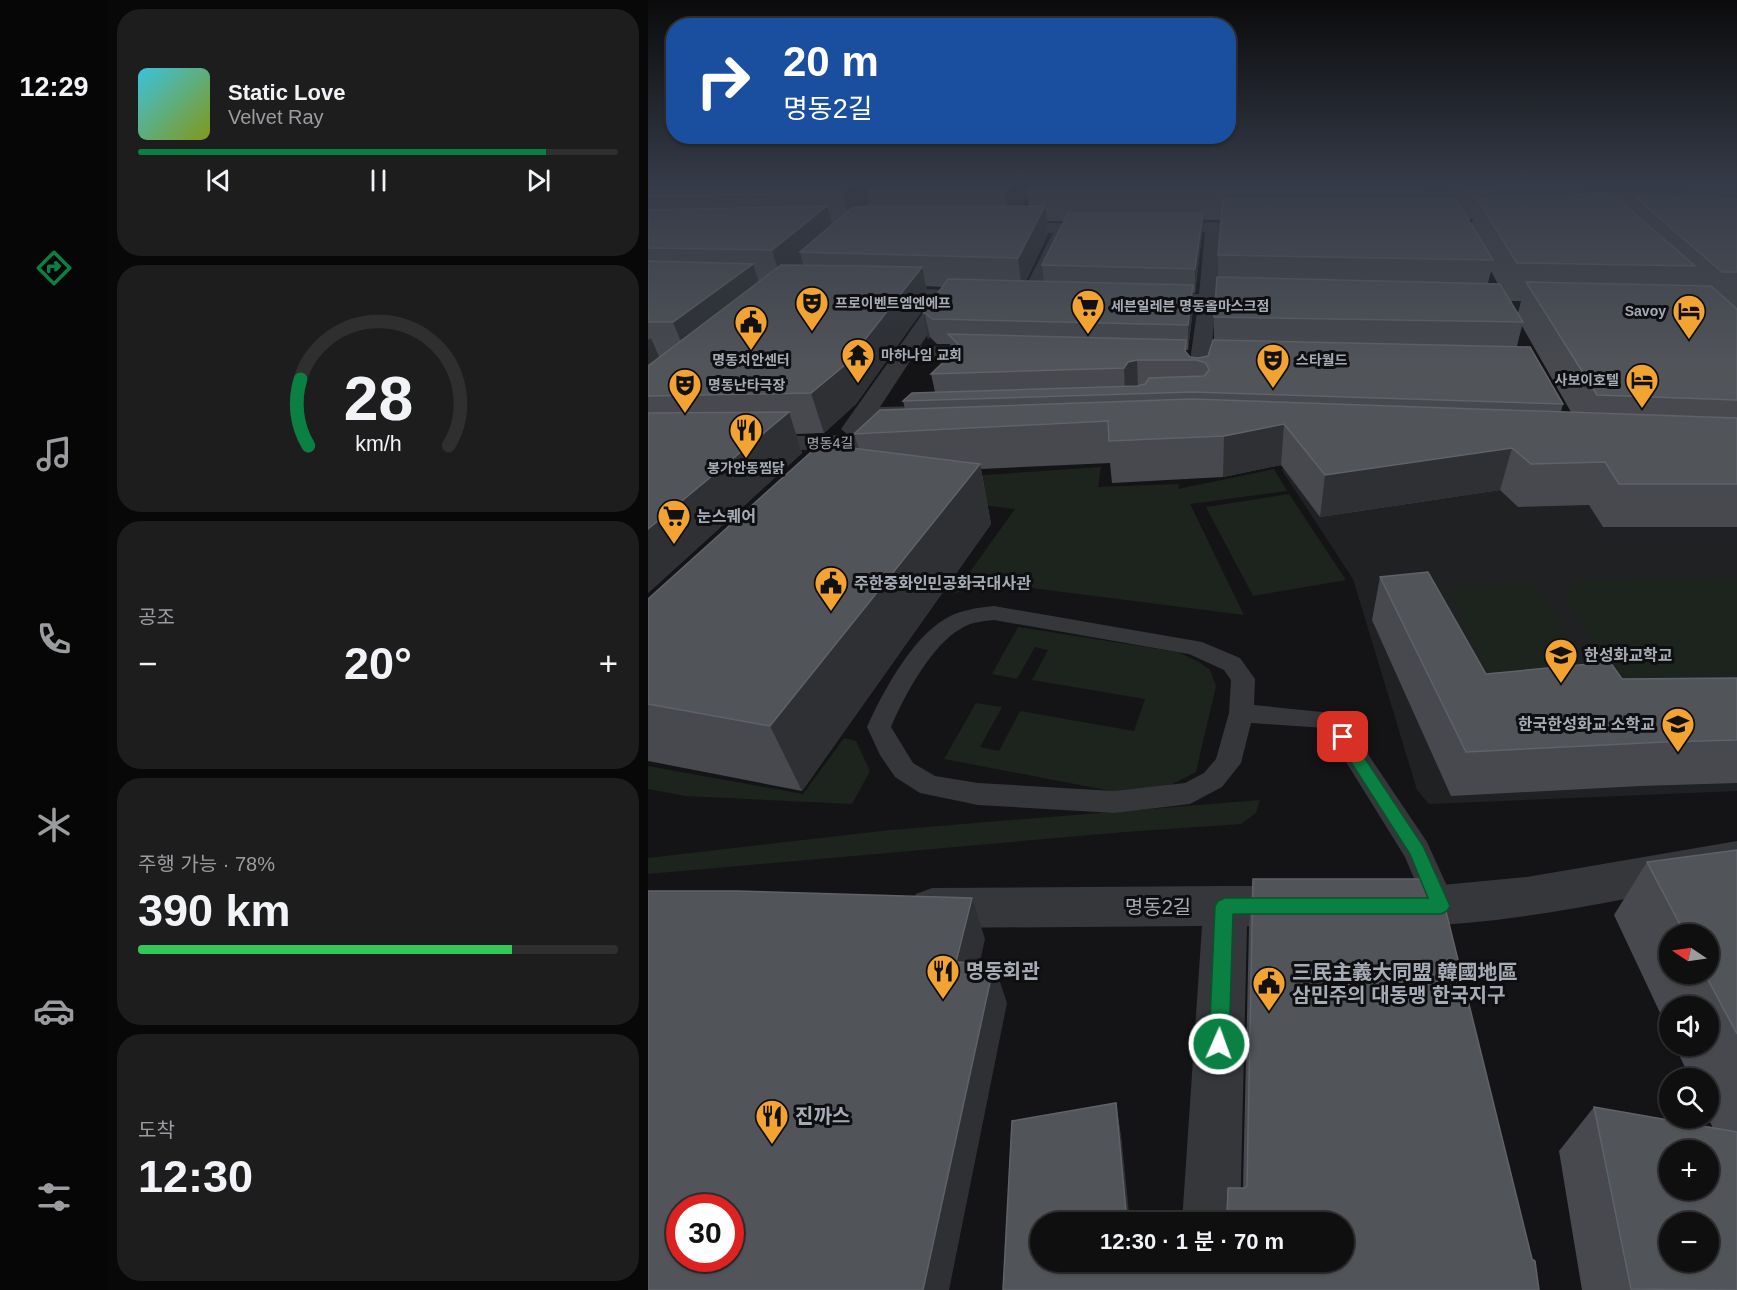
<!DOCTYPE html>
<html lang="ko">
<head>
<meta charset="utf-8">
<style>
  :root { --surface:#0f0f10; --page:#1d1d1e; --text:#f1f3f6; --muted:#9b9c9f; --line:#2f2f30; --accent:#0b8043 }
  body { margin:0; font-family:Helvetica,"Noto Sans KR",sans-serif; background:var(--page); color:var(--text); height:100vh; display:flex; flex-direction:column; font-size:22px; white-space:nowrap }
  * { box-sizing:border-box; margin:0 }
  p { font-size:20px; color:var(--muted) }
  .icon { flex:none; width:33px; height:33px; fill:none; stroke:currentColor; stroke-width:2; stroke-linecap:round; stroke-linejoin:round }
  .map { position:relative; flex:1; overflow:hidden }
  .panel { display:flex; flex-direction:column; gap:9px; padding:9px; background:#080809; width:540px }
  .panel>* { flex:none }
  .top-card { position:absolute; left:18px; top:18px; width:570px; height:126px; border-radius:24px; box-shadow:0 2px 4px #0004,0 0 0 2px var(--line); background:#1a4fa0; color:#fff; overflow:hidden }
  .needle { width:39px; rotate:283deg }
  .tools { position:absolute; left:1011px; top:924px; display:grid; gap:12px }
  .tools a { display:grid; place-items:center; width:60px; height:60px; border-radius:50%; background:var(--surface); box-shadow:0 2px 4px #0004,0 0 0 2px var(--line); font-size:30px }
  .speed { position:absolute; left:18px; top:1194px; display:flex; gap:12px; font-size:30px; font-weight:700; text-align:center }
  .speed>* { display:grid; place-content:center; width:78px; height:78px; border-radius:50%; background:var(--surface); box-shadow:0 2px 4px #0004,0 0 0 2px var(--line); line-height:1 }
  .speed .limit { border:9px solid #d22; background:#fff; color:#111 }
  .pin { position:absolute; display:grid; place-items:center; width:51px; height:51px; color:#fff; margin:-26px; border-radius:12px; box-shadow:0 3px 9px #0006 }
  .me { position:absolute; width:66px; margin:-33px; rotate:2deg; stroke-linejoin:round; filter:drop-shadow(0 0 4px #0008) }
  .turn { display:flex; align-items:center; gap:21px; height:126px; padding:0 18px; font-size:27px }
  .turn .icon { width:78px; height:78px; stroke-width:2.5 }
  .turn b { display:block; font-size:42px; line-height:51px }
  .big { font-size:45px; font-weight:600; line-height:1.1 }
  .panel .tile { flex:1; display:flex; flex-direction:column; justify-content:center; gap:9px; min-width:0; padding:0 21px; border-radius:24px; background:var(--page) }
  .panel .dial { align-items:center; gap:0 }
  .dial svg { height:156px; overflow:visible; fill:none; stroke:var(--line); stroke-width:7; stroke-linecap:round; text-anchor:middle }
  .dial text { fill:var(--text); stroke:none }
  .song { display:flex; align-items:center; gap:18px }
  .cover { width:72px; height:72px; border-radius:9px; background:linear-gradient(135deg,hsl(190 70% 55%),hsl(70 70% 35%)) }
  .played { height:6px; border-radius:3px; background:linear-gradient(90deg,var(--accent) 85%,var(--line) 85%) }
  .keys { display:flex; justify-content:space-around; direction:ltr }
  .heat { display:flex; justify-content:space-between; align-items:center; font-size:33px; direction:ltr }
  .charge { height:9px; border-radius:4px; background:linear-gradient(90deg,#34c759 78%,var(--line) 0) }
  .trip { position:absolute; left:382px; top:1212px; width:324px; height:60px; border-radius:30px; background:var(--surface); box-shadow:0 2px 4px #0004,0 0 0 2px var(--line); font-weight:600; line-height:60px; text-align:center }
  main { display:flex; flex:1; min-height:0 }
  .dock { display:flex; flex-direction:column; width:108px; justify-content:space-around; align-items:center; background:#060606; color:var(--muted) }
  .dock .icon { width:42px; height:42px }
  .dock .active { color:var(--accent) }
  .dock b { font-size:27px; color:var(--text) }
  .map>svg:first-child { display:block }
</style>
</head>
<body>
<main>
<nav class="dock">
<b>12:29</b>
<svg class="icon active" aria-label="directions" viewBox="0 0 24 24"><path d="M12 3l9 9-9 9-9-9zM9 14v-3h6M13 9l2 2-2 2"/></svg>
<svg class="icon" aria-label="music" viewBox="0 0 24 24"><path d="M9 18V5l10-2v13"/><circle cx="6" cy="18" r="3"/><circle cx="16" cy="16" r="3"/></svg>
<svg class="icon" aria-label="phone" viewBox="0 0 24 24"><path d="M5 4h4l2 5-3 2q2 4 5 5l2-3 5 2v4C11 20 4 13 5 4z"/></svg>
<svg class="icon" aria-label="climate" viewBox="0 0 24 24"><path d="M12 3v18M4 7l16 10M4 17L20 7"/></svg>
<svg class="icon" aria-label="car" viewBox="0 0 24 24"><path d="M5 17H2v-5l4-1 3-4h7l3 4 3 1v5h-3M9 17h6M6 11h13"/><circle cx="7" cy="17" r="2"/><circle cx="17" cy="17" r="2"/></svg>
<svg class="icon" aria-label="filters" viewBox="0 0 24 24"><path d="M4 7h16M4 17h16"/><circle cx="9" cy="7" r="2"/><circle cx="15" cy="17" r="2"/></svg>
</nav>
<section class="panel">
<div class="tile">
<div class="song"><i class="cover"></i><div><b>Static Love</b><p>Velvet Ray</p></div></div>
<div class="played"></div>
<div class="keys"><svg class="icon" aria-label="previous" viewBox="0 0 24 24"><path d="M18 5L8 12l10 7zM5 5v14"/></svg><svg class="icon" aria-label="pause" viewBox="0 0 24 24"><path d="M8 5v14M16 5v14"/></svg><svg class="icon" aria-label="next" viewBox="0 0 24 24"><path d="M6 5l10 7-10 7zM19 5v14"/></svg></div>
</div>
<div class="tile dial"><svg viewBox="0 0 100 80">
<path d="M14 69A42 42 0 1 1 86 69"/>
<path d="M14 69A42 42 0 0 1 10 35" stroke="#0b8043"/>
<text x="50" y="56" font-size="32" font-weight="700">28</text>
<text x="50" y="72" font-size="11">km/h</text>
</svg></div>
<div class="tile"><p>공조</p>
<div class="heat"><a>−</a><b class="big">20°</b><a>+</a></div>
</div>
<div class="tile"><p>주행 가능 · 78%</p><b class="big">390 km</b><div class="charge"></div></div>
<div class="tile"><p>도착</p><b class="big">12:30</b></div>
</section>
<div class="map">
<svg width="1089" height="1290" viewBox="0 0 1089 1290">
  <rect width="100%" height="100%" fill="#141416"/>
  <path fill="#202123" d="M633,469L1089,486V791L781,804L769,790L705,579Z"/>
  <g fill="#1c241d">
    <path d="M453,467L450,487L531,484L530,489L626,469L639,491L542,504L596,615L337,582L306,594L367,509L219,491V483Z"/>
    <path d="M641,494L698,580L605,596L558,507Z"/>
    <path d="M1089,579V717L980,700L917,595L922,586L934,580Z"/>
    <path d="M888,583L954,698L853,703L800,587Z"/>
    <path d="M370,627L530,652L551,662L562,670L568,686L548,772L509,792L484,795L296,759L328,703L354,707L332,747L351,751L372,711L486,731L497,699L384,680L400,650L387,647L369,679L344,674Z"/>
    <path d="M196,738L208,741L222,771L204,804L38,796L0,789V766L155,794Z"/>
    <path d="M612,800L608,813L593,824L477,832L0,874V858L242,830Z"/>
  </g>
  <g fill="none" stroke-linecap="round" stroke-linejoin="round">
    <path fill="#35373b" fill-rule="evenodd" d="M346,606L554,642L592,658L607,679L606,705L693,714L779,842L808,906L804,916L793,919L782,916L757,857L677,728L603,723L593,763L574,787L542,804L466,813L330,805L272,793L247,777L232,755L219,727C234,693 264,638 297,619C311,610 329,608 346,606ZM346,620L541,654L576,670L583,680L581,713L568,759L556,773L537,783L466,791L330,783L287,776L265,763L243,727C256,696 284,644 314,628C324,622 335,621 346,620Z"/>
    <g fill="#35373b" fill-rule="evenodd">
      <path d="M616,222L621,224L624,227L621,230L572,232L569,294L613,296L619,297L622,301L619,305L613,306L568,305L558,402L555,407L547,409L539,407L536,402L550,305L500,303L494,302L491,298L494,294L500,293L551,294L557,232L509,233L501,228L509,223Z"/>
      <path d="M356,223H457L465,228L457,233H420L391,295L388,299H376L373,295L405,233L351,231L348,228Z"/>
      <path d="M236,288L340,291L343,295L340,299L303,300L272,346L349,348L356,350L359,354L356,358L349,360L264,358L232,407L273,406L281,408L285,413L281,418L222,421L211,435L253,434L262,436L265,441L262,446L253,448L107,451L98,449L95,444L98,439L107,437L200,435L193,429L285,299L230,297L227,293L230,289Z"/>
      <path d="M1089,841V877C999,894 909,915 818,923C791,925 762,929 736,920L730,906L736,892L752,886L794,885L879,877Z"/>
      <path d="M577,886H649L665,892L671,906L665,920L649,926H599L592,1222H534L554,926L284,928L268,922L262,908L268,894L284,888Z"/>
    </g>
  </g>
  <g fill="#47494e" fill-rule="evenodd">
    <path d="M0,182H514L520,184V182H1089V527H955L941,505L870,507L852,490L672,517L633,465L575,477L464,483L462,463L333,469L343,524L154,791L0,761V599L211,449L206,434L257,409L255,401L287,392L283,374L304,354L302,344H289L282,337L280,339L275,314L294,287L278,286L281,301L208,404L176,433L148,434L154,453L0,593ZM380,199L381,206H373L378,200ZM820,219H825L823,225ZM555,220H573L570,255V277L566,317V340L560,356L550,358L542,357L538,353V350H540L545,308V293H547L554,234ZM399,221H416L394,265L396,281H378L400,234ZM843,271L850,284L840,283ZM862,301H873L870,313ZM874,326L923,412H913L915,404L869,346Z"/>
    <path d="M732,577L838,674L974,679L1089,678V783L992,786L803,796L724,620Z"/>
    <path d="M1089,850V1290H934L911,1151L946,1107L1065,1128L1060,1118V1078H1042L1027,1046H1060V1006H1022V1034L966,915L999,862ZM1022,934H1060V974H1022Z"/>
    <path d="M605,879L884,1259L355,1290L468,1103L474,1144L393,1262H696V1222H577L580,1188H595L601,928Z"/>
  </g>
  <g fill="#2e3033">
    <path d="M207,182H243L219,192L221,203L202,222L195,193Z"/>
    <path d="M366,182H383L384,192H379L380,199L378,200L361,221L357,192Z"/>
    <path d="M527,182H582L527,191Z"/>
    <path d="M179,206L187,235L152,252L155,264L134,283L124,250Z"/>
    <path d="M397,206L400,234L374,289L370,258Z"/>
    <path d="M555,213L554,234L547,293V269Z"/>
    <path d="M105,264L116,297L40,359L25,322Z"/>
    <path d="M274,267L281,301L208,404L176,433L163,393Z"/>
    <path d="M545,285V308L540,350V325Z"/>
    <path d="M276,312L282,337L280,339L275,314Z"/>
    <path d="M3,338L19,375L0,390V340Z"/>
    <path d="M489,360L490,388L477,394L476,368L480,362Z"/>
    <path d="M141,412L154,453L0,593V529Z"/>
    <path d="M636,424L633,465L575,477L576,436Z"/>
    <path d="M864,448L852,490L672,517L677,475Z"/>
    <path d="M332,464L343,524L154,791L122,726Z"/>
    <path d="M324,898L337,939L323,1002L308,962Z"/>
    <path d="M346,964L359,1003L301,1290H275Z"/>
    <path d="M468,1103L474,1144L482,1222H479Z"/>
  </g>
  <g fill="#515459" stroke="#5f6268" stroke-width="1.5" fill-rule="evenodd">
    <path d="M0,182H207L195,193L0,197Z"/>
    <path d="M229,182H366L357,192H219Z"/>
    <path d="M387,182L438,184L441,182H514L523,184V182H529L536,186L583,182H755L778,191L379,192Z"/>
    <path d="M791,182H944L948,185L816,191Z"/>
    <path d="M968,182H1089V187L971,184Z"/>
    <path d="M963,193L1047,266L869,263L829,199Z"/>
    <path d="M987,197L1089,199V272H1074Z"/>
    <path d="M575,199H808L845,260L570,255Z"/>
    <path d="M179,206L124,250L0,248V210Z"/>
    <path d="M397,206L370,258L152,252L205,207Z"/>
    <path d="M420,213H555L547,269L394,265Z"/>
    <path d="M0,261L105,264L25,322H0Z"/>
    <path d="M133,265L274,267L197,365L163,393L0,396V366Z"/>
    <path d="M569,277L852,284L875,322L566,317Z"/>
    <path d="M300,279L545,285L540,325L284,319L276,312L275,314Z"/>
    <path d="M878,282L1063,286L1089,309V400L949,395Z"/>
    <path d="M300,334L538,340L537,351L542,357L550,358L560,356L565,340L882,347L915,404L544,392L255,401L264,393L489,386L497,384L501,378L556,376L561,370L558,363L549,360H489L480,362L476,368L283,374L312,346Z"/>
    <path d="M544,399L1089,418V484H971L957,462L883,464L864,448L677,475L636,424L576,436L461,441L460,421L206,434L232,410Z"/>
    <path d="M141,412L0,529V413Z"/>
    <path d="M172,444L332,464L122,726L0,704V599Z"/>
    <path d="M780,572L838,674L962,662L974,679L1089,678V740L1016,742L818,752L732,577Z"/>
    <path d="M1089,850V1034L1057,974H1060V934H1037L999,862Z"/>
    <path d="M605,879H790L884,1259L887,1261L891,1290H355L364,1121L468,1103L479,1222H393V1262H696V1222H579L580,1188H597L599,1186Z"/>
    <path d="M0,891H90L324,898L308,962L346,964L275,1290H0ZM32,1208H82V1258H32Z"/>
    <path d="M946,1107L1089,1132V1290L983,1289ZM1022,1150H1060V1190H1022ZM1022,1222H1060V1262H1022Z"/>
  </g>
  <linearGradient id="sky" x2="0" y2="1"><stop stop-color="#0b0b0c"/><stop offset="0.5" stop-color="#343a47"/><stop offset="1" stop-color="#343a47" stop-opacity="0"/></linearGradient>
  <rect width="1089" height="362" fill="url(#sky)"/>
  <path fill="#0b8043" stroke="#07532c" stroke-width="1.5" d="M695,732L700,733L775,846L802,906L799,911L793,914H585L581,1044L578,1051L571,1054L564,1051L561,1044L567,906L570,901L577,898H780L762,854L687,737L690,733Z"/>
  <defs>
    <symbol id="theatre-pin" viewBox="-11 -11 22 30"><path d="M0 17L-7.5 6A9.5 9.5 0 1 1 7.5 6Z" fill="#f2a331" stroke="#0f0f11"/><path d="M-5-5.5Q0-4 5-5.5V0Q5 5 0 6Q-5 5-5 0ZM-3.3-2.5H-1v1.5H-3.3ZM1-2.5H3.3v1.5H1ZM-2.8 1Q0 5.5 2.8 1Z" fill="#111"/></symbol>
    <symbol id="supermarket-pin" viewBox="-11 -11 22 30"><path d="M0 17L-7.5 6A9.5 9.5 0 1 1 7.5 6Z" fill="#f2a331" stroke="#0f0f11"/><path d="M-6-5.5h2.5l.6 2H6L4.5 2H-2.5L-4.4-4H-6ZM-1.5 3.2a1.3 1.3 0 1 0 .1 0ZM3 3.2a1.3 1.3 0 1 0 .1 0Z" fill="#111"/></symbol>
    <symbol id="hotel-pin" viewBox="-11 -11 22 30"><path d="M0 17L-7.5 6A9.5 9.5 0 1 1 7.5 6Z" fill="#f2a331" stroke="#0f0f11"/><path d="M-6-4.5h1.5V1H6V5H4.5V3h-9V5H-6ZM-4 0a1.8 1.8 0 1 1 3.6 0ZM.5 0V-2.5h3Q6-2.5 6 0Z" fill="#111"/></symbol>
    <symbol id="civic-pin" viewBox="-11 -11 22 30"><path d="M0 17L-7.5 6A9.5 9.5 0 1 1 7.5 6Z" fill="#f2a331" stroke="#0f0f11"/><path d="M-.6-6.5H3V-4.5H.6V-3L4-1V1h2V6H-6V1h2V-1L-.6-3ZM-1.2 2.5V6h2.4V2.5Z" fill="#111"/></symbol>
    <symbol id="temple-pin" viewBox="-11 -11 22 30"><path d="M0 17L-7.5 6A9.5 9.5 0 1 1 7.5 6Z" fill="#f2a331" stroke="#0f0f11"/><path d="M0-6L5-2H3V0L6.5 2.5H4V6H1.5V3h-3V6H-4V2.5H-6.5L-3 0V-2H-5Z" fill="#111"/></symbol>
    <symbol id="restaurant-pin" viewBox="-11 -11 22 30"><path d="M0 17L-7.5 6A9.5 9.5 0 1 1 7.5 6Z" fill="#f2a331" stroke="#0f0f11"/><path d="M-5-6h1v4h1v-4h1v4h1v-4h1v5L-1.5 .5V6h-2V.5L-5-1ZM5-6V6H3V1.5H1.5Q1.5-4 5-6Z" fill="#111"/></symbol>
    <symbol id="school-pin" viewBox="-11 -11 22 30"><path d="M0 17L-7.5 6A9.5 9.5 0 1 1 7.5 6Z" fill="#f2a331" stroke="#0f0f11"/><path d="M0-5L7-2L0 1L-7-2ZM-4 1L0 2.5L4 1V4Q0 6-4 4Z" fill="#111"/></symbol>
  </defs>
  <g fill-rule="evenodd">
    <use href="#theatre-pin" x="145" y="284" width="38" height="52"/>
    <use href="#supermarket-pin" x="421" y="287" width="38" height="52"/>
    <use href="#hotel-pin" x="1022" y="292" width="38" height="52"/>
    <use href="#civic-pin" x="84" y="303" width="38" height="52"/>
    <use href="#temple-pin" x="191" y="336" width="38" height="52"/>
    <use href="#theatre-pin" x="606" y="341" width="38" height="52"/>
    <use href="#hotel-pin" x="975" y="361" width="38" height="52"/>
    <use href="#theatre-pin" x="18" y="366" width="38" height="52"/>
    <use href="#restaurant-pin" x="79" y="411" width="38" height="52"/>
    <use href="#supermarket-pin" x="7" y="497" width="38" height="52"/>
    <use href="#civic-pin" x="164" y="564" width="38" height="52"/>
    <use href="#school-pin" x="894" y="636" width="38" height="52"/>
    <use href="#school-pin" x="1011" y="705" width="38" height="52"/>
    <use href="#restaurant-pin" x="276" y="952" width="38" height="52"/>
    <use href="#civic-pin" x="602" y="964" width="38" height="52"/>
    <use href="#restaurant-pin" x="105" y="1097" width="38" height="52"/>
  </g>
  <g text-anchor="middle" dominant-baseline="central" stroke-width="6" stroke-linejoin="round" paint-order="stroke">
    <g font-size="14" font-weight="bold" fill="#a6acb6" stroke="#0f0f11" text-anchor="start">
      <text x="187" y="303">프로이벤트엠엔에프</text>
      <text x="463" y="306">세븐일레븐 명동올마스크점</text>
      <text x="1018" y="311" text-anchor="end">Savoy</text>
      <text x="233" y="355">마하나임 교회</text>
      <text x="103" y="360" text-anchor="middle">명동치안센터</text>
      <text x="648" y="360">스타월드</text>
      <text x="971" y="380" text-anchor="end">사보이호텔</text>
      <text x="60" y="385">명동난타극장</text>
      <text x="98" y="468" text-anchor="middle">봉가안동찜닭</text>
    </g>
    <g font-size="14" fill="#a6acb6" stroke="#0f0f11">
      <text transform="translate(182 443) rotate(-1)">명동4길</text>
    </g>
    <g font-size="16" font-weight="bold" fill="#a6acb6" stroke="#0f0f11" text-anchor="start">
      <text x="49" y="516">눈스퀘어</text>
      <text x="206" y="583">주한중화인민공화국대사관</text>
      <text x="936" y="655">한성화교학교</text>
      <text x="1007" y="724" text-anchor="end">한국한성화교 소학교</text>
    </g>
    <g font-size="20" fill="#a6acb6" stroke="#0f0f11">
      <text x="510" y="907">명동2길</text>
    </g>
    <g font-size="20" font-weight="bold" fill="#a6acb6" stroke="#0f0f11" text-anchor="start">
      <text x="318" y="971">명동회관</text>
      <text x="644" y="972">三民主義大同盟 韓國地區<tspan x="644" dy="23">삼민주의 대동맹 한국지구</tspan></text>
      <text x="147" y="1116">진까스</text>
    </g>
  </g>
</svg>
<div class="tools">
<a><svg class="needle" viewBox="-14 -14 28 28"><path d="M0-13l5 13h-10z" fill="#e53935"/><path d="M0 13l5-13h-10z" fill="#9b9c9f"/></svg></a>
<a><svg class="icon" aria-label="sound" viewBox="0 0 24 24"><path d="M4 9h4l5-4v14l-5-4H4zM17 9q2 3 0 6"/></svg></a>
<a><svg class="icon" aria-label="search" viewBox="0 0 24 24"><circle cx="10" cy="10" r="6"/><path d="M15 15l6 6"/></svg></a>
<a>+</a>
<a>−</a>
</div>
<div class="speed"><div class="limit">30</div></div>
<div class="pin" style="left:695px;top:737px;background:#d93025"><svg class="icon" aria-label="arrive" viewBox="0 0 24 24"><path d="M6 21V4h12l-3 4 3 4H6"/></svg></div>
<svg class="me" style="left:571px;top:1044px" viewBox="-20 -20 40 40"><circle r="17" fill="#0b8043" stroke="#fff" stroke-width="3"/><path d="M0-11L8 9 0 5-8 9z" fill="#fff"/></svg>
<div class="trip">12:30 · 1 분 · 70 m</div>
<div class="top-card">
<div class="turn"><svg class="icon" aria-label="right" viewBox="0 0 24 24"><path d="M7 20v-9h11M14 6l5 5-5 5"/></svg><div><b>20 m</b>명동2길</div></div>
</div>
</div>
</main>
</body>
</html>
